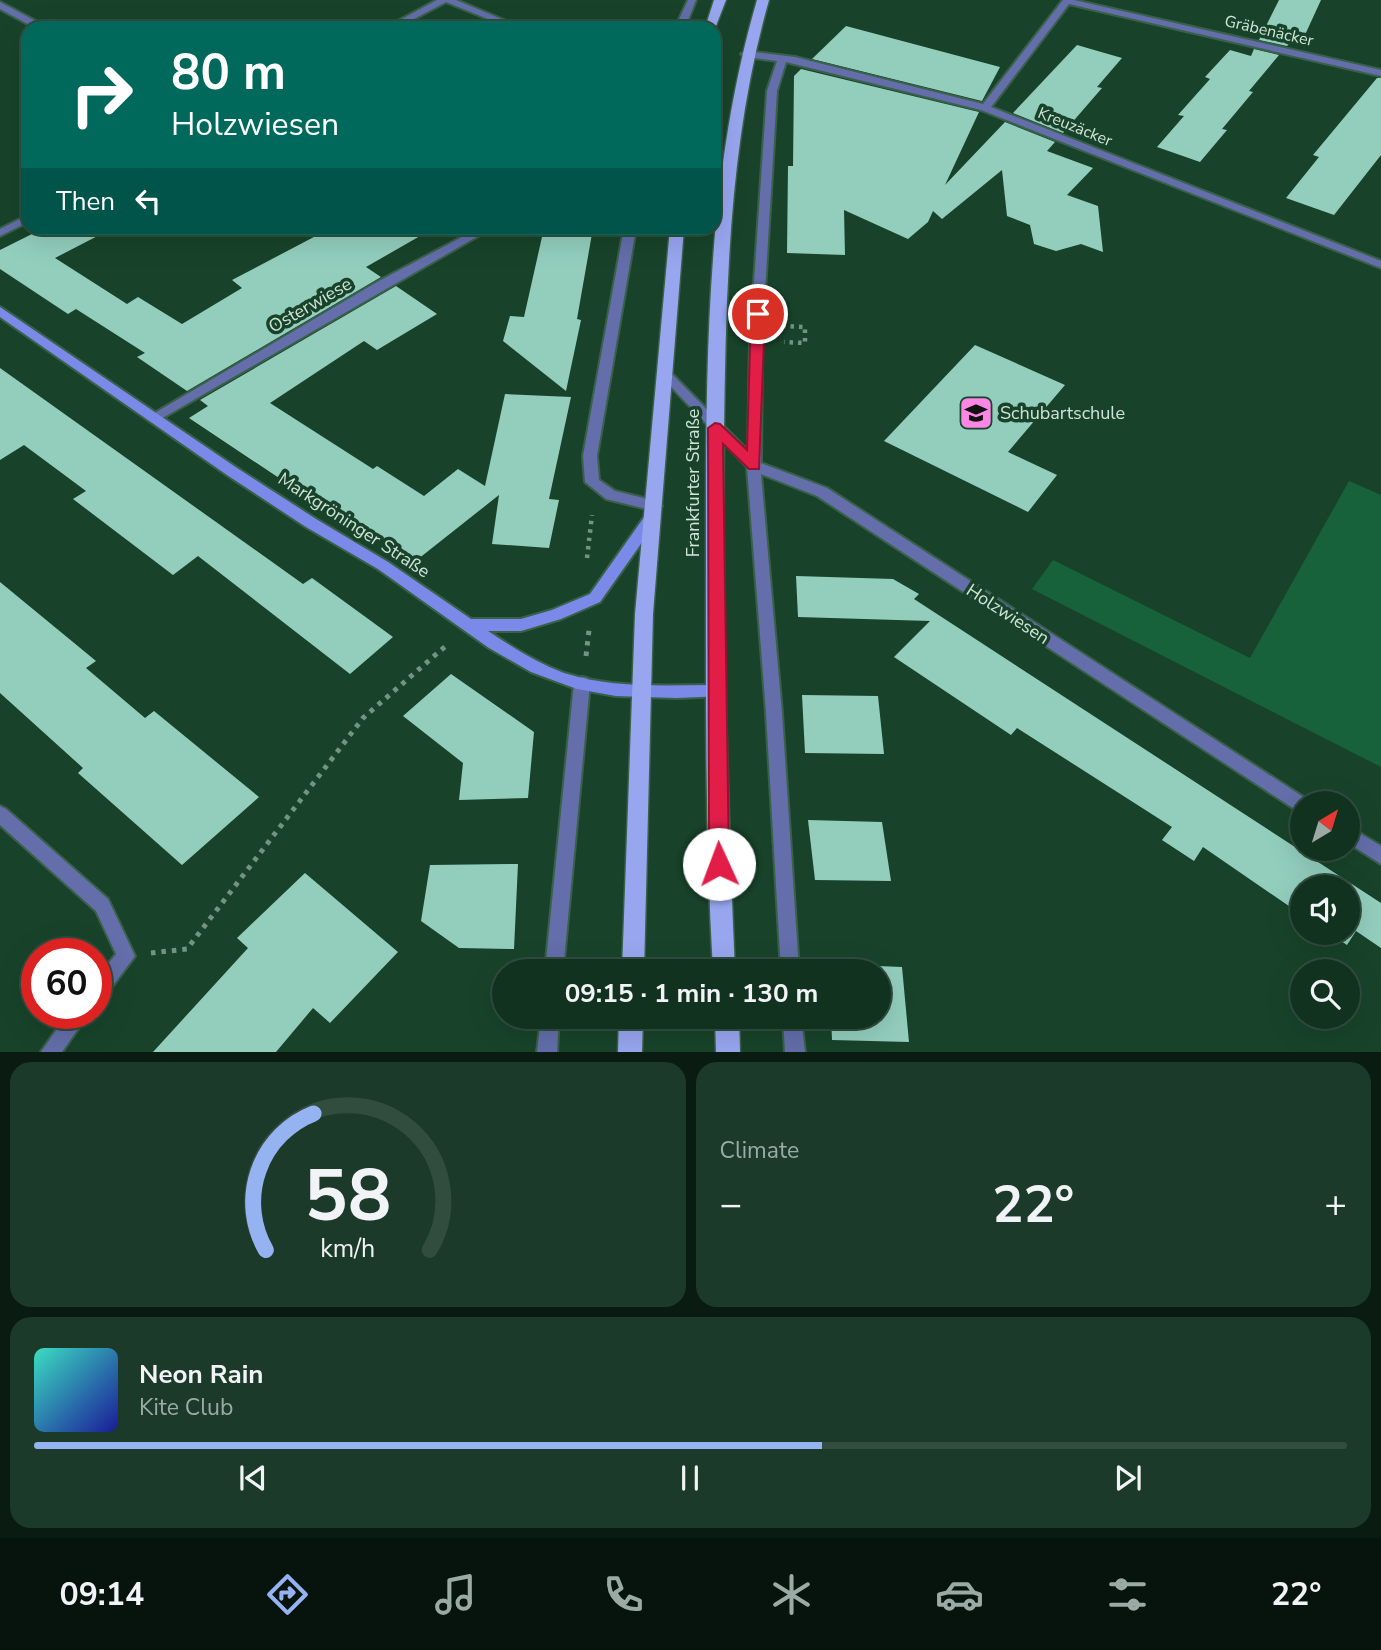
<!DOCTYPE html>
<html lang="en">
<head>
<meta charset="utf-8">
<style>
  :root { --surface:#123220; --page:#1b3a29; --text:#f1f3f6; --muted:#9caaa5; --line:#314d3e; --accent:#95b2f1 }
  body { margin:0; font-family:"Nunito Sans",sans-serif; background:var(--page); color:var(--text); height:100vh; display:flex; flex-direction:column; font-size:26px; white-space:nowrap }
  * { box-sizing:border-box; margin:0 }
  p { font-size:23px; color:var(--muted) }
  .icon { flex:none; width:38px; height:38px; fill:none; stroke:currentColor; stroke-width:2; stroke-linecap:round; stroke-linejoin:round }
  .map { position:relative; height:1052px; overflow:hidden }
  .drawer { display:flex; flex-direction:column; gap:10px; padding:10px; background:#0a1c12; flex:1 }
  .drawer>* { flex:none }
  .guide { position:absolute; left:21px; top:21px; width:700px; height:214px; border-radius:21px; box-shadow:0 7px 28px #0002,0 0 0 2px var(--line); background:#00695c; color:#fff; overflow:hidden }
  .needle { width:46px; rotate:38deg }
  .fabs { position:absolute; left:1290px; top:791px; display:grid; gap:14px }
  .fabs a { display:grid; place-items:center; width:70px; height:70px; border-radius:50%; background:var(--surface); box-shadow:0 7px 28px #0002,0 0 0 2px var(--line); font-size:35px }
  .speed { position:absolute; left:21px; top:938px; display:flex; gap:14px; font-size:35px; font-weight:700; text-align:center }
  .speed>* { display:grid; place-content:center; width:91px; height:91px; border-radius:50%; background:var(--surface); box-shadow:0 7px 28px #0002,0 0 0 2px var(--line); line-height:1 }
  .speed .limit { border:10px solid #d22; background:#fff; color:#111 }
  .pin { position:absolute; display:grid; place-items:center; width:60px; height:60px; color:#fff; margin:-30px; border:4px solid #fff; border-radius:50%; box-shadow:0 2px 7px #0007 }
  .me { position:absolute; width:77px; margin:-38px; rotate:358deg; stroke-linejoin:round; filter:drop-shadow(0 0 5px #0008) }
  .turn { display:flex; align-items:center; gap:24px; height:147px; padding:0 35px; font-size:32px }
  .turn .icon { width:91px; height:91px; stroke-width:2.5 }
  .turn b { display:block; font-size:49px; line-height:60px }
  .then { display:flex; align-items:center; height:66px; padding:0 35px; background:#0003; gap:14px; font-size:26px }
  .big { font-size:52px; font-weight:700; line-height:1.1 }
  .drawer .card { flex:1; display:flex; flex-direction:column; justify-content:center; gap:10px; min-width:0; padding:0 24px; border-radius:21px; background:var(--page) }
  .drawer .dial { align-items:center; gap:0 }
  .dial svg { height:182px; overflow:visible; fill:none; stroke:var(--line); stroke-width:7; stroke-linecap:round; text-anchor:middle }
  .dial text { fill:var(--text); stroke:none }
  .song { display:flex; align-items:center; gap:21px }
  .cover { width:84px; height:84px; border-radius:10px; background:linear-gradient(135deg,hsl(170 70% 55%),hsl(240 70% 35%)) }
  .played { height:7px; border-radius:4px; background:linear-gradient(90deg,var(--accent) 60%,var(--line) 60%) }
  .keys { display:flex; justify-content:space-around; direction:ltr }
  .heat { display:flex; justify-content:space-between; align-items:center; font-size:38px; direction:ltr }
  .drawer .tiles { flex:1; display:grid; gap:10px; grid-template-columns:1fr 1fr }
  .card:last-child { grid-column:span 2 }
  .trip { position:absolute; left:492px; top:959px; width:399px; height:70px; border-radius:35px; background:var(--surface); box-shadow:0 7px 28px #0002,0 0 0 2px var(--line); font-weight:700; line-height:70px; text-align:center }
  .tab-bar { display:flex; height:112px; justify-content:space-around; align-items:center; background:#07140d; color:var(--muted) }
  .tab-bar .icon { width:49px; height:49px }
  .tab-bar .active { color:var(--accent) }
  .tab-bar b { font-size:32px; color:var(--text) }
  .map>svg:first-child { display:block }
</style>
</head>
<body>
<div class="map">
<svg width="1381" height="1052" viewBox="0 0 1381 1052">
  <rect width="100%" height="100%" fill="#18432a"/>
  <path fill="#17623a" d="M1349,481L1381,495V767L1032,589L1053,560L1250,658Z"/>
  <g fill="#93cebd">
    <path d="M1279,0H1321L1304,37L1296,35L1287,46L1259,40Z"/>
    <path d="M846,26L1000,67L982,101L812,59Z"/>
    <path d="M1077,45L1122,58L1097,87L1102,88L1063,133L1013,113Z"/>
    <path d="M1254,49L1279,55L1249,91L1253,92L1222,129L1227,130L1200,162L1157,147L1184,116L1178,115L1210,79L1205,77L1230,50L1251,56Z"/>
    <path d="M801,69L979,112L945,185L1005,122L1055,142L1047,151L1093,168L1067,195L1098,206L1103,252L1081,244L1056,251L1034,244L1030,225L1007,216L1002,170L942,219L933,211L928,222L908,239L844,210L845,255L787,253L788,166H793L794,76Z"/>
    <path d="M1377,78H1381V155L1334,215L1286,198L1319,157L1313,155Z"/>
    <path d="M44,228H113L55,258L127,304L138,297L182,324L242,288L232,280L331,228H434L366,267L381,277L187,391L137,357L145,353L76,309L68,314L0,269V250Z"/>
    <path d="M544,228H593L577,319L581,320L566,391L503,341L510,316L524,317Z"/>
    <path d="M396,286L437,314L377,350L364,341L270,403L373,469L377,466L424,496L458,469L485,486L505,394L571,397L549,499L559,500L549,548L492,544L499,495L413,563L363,528L361,530L311,497L309,498L189,418L208,406L200,400Z"/>
    <path d="M975,345L1065,385L1008,452L1057,475L1028,512L884,441Z"/>
    <path d="M0,368L303,584L312,578L393,637L350,674L198,556L173,575L73,499L86,491L24,445L0,460Z"/>
    <path d="M796,576L893,579L919,594L914,599L1381,903V948L1356,931L1347,945L1329,933H1348V887H1302V915L1203,847L1194,861L1162,840L1172,827L1017,728L1011,735L894,657L930,621L798,617Z"/>
    <path d="M0,582L96,661L86,668L145,718L154,711L259,797L182,865L78,773L83,768L0,693Z"/>
    <path d="M451,674L534,732L528,798L459,800L463,763L403,716Z"/>
    <path d="M802,695L878,696L884,754L805,753Z"/>
    <path d="M808,820L882,822L891,881L815,880Z"/>
    <path d="M518,864L514,949L459,948L421,921L430,865Z"/>
    <path d="M305,873L398,952L330,1023L313,1008L276,1052H153L248,948L237,938Z"/>
    <path d="M828,964L902,967L909,1042L832,1040L831,1017H878V971H828Z"/>
  </g>
  <g fill="none" stroke-linecap="round" stroke-linejoin="round">
    <defs>
      <g id="minor">
        <path d="M437,0H456L523,28H510L446,2L397,28H385Z"/>
        <path d="M688,0H696L685,28H675Z"/>
        <path d="M1063,0H1074L1381,70V76L1069,4L991,107L1381,261V268L981,110L786,62L777,91L762,341L761,463L827,488L1308,800L1310,803H1302V812L1296,810L817,496L761,474L782,713L799,971H781L766,713L747,467L659,374L665,370L669,371L748,451L750,341L767,91L777,61L746,57L741,54L746,51L795,57L983,104Z"/>
        <path d="M0,2L45,26L47,28H35L0,9Z"/>
        <path d="M28,215V222L0,236V229Z"/>
        <path d="M479,228H492L159,420L154,421L148,417L377,282Z"/>
        <path d="M624,228H636L597,456L599,480L615,491L660,502L662,506L655,511L606,499L585,482L583,456Z"/>
        <path d="M582,677L587,678L590,683L563,971H545L574,683L577,678Z"/>
        <path d="M0,806L6,809L108,899L135,956L103,999L96,1002V978L116,954L96,911L0,825Z"/>
        <path d="M1348,826L1381,846V864L1348,843Z"/>
        <path d="M68,1013H89L62,1052H41Z"/>
        <path d="M541,1017H559L557,1052H537Z"/>
        <path d="M783,1017H801L805,1052H785Z"/>
      </g>
      <path id="secondary" d="M0,307L237,468L316,519L388,562L471,619H521L552,610L590,594L647,513H657L659,517L657,521L600,602L561,619L521,631H488C512,647 537,663 564,673C613,689 666,685 716,685L722,686L724,691L722,696L677,698L616,696L577,689L531,672L489,648L378,569L306,527L227,475L0,317Z"/>
      <g id="primary">
        <path d="M714,0H726L714,31V28H705Z"/>
        <path d="M757,0H769C729,141 726,285 724,431C722,611 727,791 735,971H713C705,835 706,699 706,563C706,375 704,181 757,0Z"/>
        <path d="M670,228H684L653,614L644,971H622L635,614Z"/>
        <path d="M619,1017H643L642,1052H618Z"/>
        <path d="M715,1017H739L740,1052H716Z"/>
      </g>
    </defs>
    <use href="#minor" stroke="#396049" stroke-width="4"/>
    <use href="#secondary" stroke="#396049" stroke-width="4"/>
    <use href="#primary" stroke="#396049" stroke-width="3"/>
    <g stroke="#739480" stroke-width="4.5" stroke-dasharray="3.5 5" stroke-linecap="butt">
      <path d="M782,326L805,327V343L784,342"/>
      <path d="M587,558L592,515"/>
    </g>
    <g stroke="#739480" stroke-width="5" stroke-dasharray="4.5 6" stroke-linecap="butt">
      <path d="M586,656L589,630"/>
      <path d="M151,953L187,949L363,718L448,644"/>
    </g>
    <use href="#minor" fill="#636eaa" fill-rule="evenodd"/>
    <use href="#secondary" fill="#7b8ae9" fill-rule="evenodd"/>
    <use href="#primary" fill="#98a6ef" fill-rule="evenodd"/>
  </g>
  <path fill="#e11d48" stroke="#92132f" stroke-width="2" d="M758,309L765,314L759,469H749L723,444L729,864L726,870L719,873L712,870L709,864L708,428L715,423L720,424L747,450L751,314Z"/>
  <defs>
    <symbol id="school-square" viewBox="-11 -11 22 22"><rect x="-9" y="-9" width="18" height="18" rx="4" fill="#fc86e4" stroke="#18432a"/><path d="M0-5L7-2L0 1L-7-2ZM-4 1L0 2.5L4 1V4Q0 6-4 4Z" fill="#111"/></symbol>
  </defs>
  <g fill-rule="evenodd">
    <use href="#school-square" x="957" y="394" width="38" height="38"/>
  </g>
  <g text-anchor="middle" dominant-baseline="central" stroke-width="7" stroke-linejoin="round" paint-order="stroke">
    <g font-size="16" fill="#cee5d5" stroke="#18432a">
      <text transform="translate(1269 31) rotate(13)">Gräbenäcker</text>
      <text transform="translate(1075 127) rotate(22)">Kreuzäcker</text>
    </g>
    <g font-size="18" fill="#cee5d5" stroke="#18432a">
      <text transform="translate(310 305) rotate(-30)">Osterwiese</text>
      <text transform="translate(693 483) rotate(-90)">Frankfurter Straße</text>
      <text transform="translate(354 525) rotate(33)">Markgröninger Straße</text>
      <text transform="translate(1008 614) rotate(33)">Holzwiesen</text>
    </g>
    <g font-size="18" fill="#cee5d5" stroke="#18432a" text-anchor="start">
      <text x="1000" y="413">Schubartschule</text>
    </g>
  </g>
</svg>
<div class="fabs">
<a><svg class="needle" viewBox="-14 -14 28 28"><path d="M0-13l5 13h-10z" fill="#e53935"/><path d="M0 13l5-13h-10z" fill="#9caaa5"/></svg></a>
<a><svg class="icon" aria-label="sound" viewBox="0 0 24 24"><path d="M4 9h4l5-4v14l-5-4H4zM17 9q2 3 0 6"/></svg></a>
<a><svg class="icon" aria-label="search" viewBox="0 0 24 24"><circle cx="10" cy="10" r="6"/><path d="M15 15l6 6"/></svg></a>
</div>
<div class="speed"><div class="limit">60</div></div>
<div class="pin" style="left:758px;top:314px;background:#d93025"><svg class="icon" aria-label="arrive" viewBox="0 0 24 24"><path d="M6 21V4h12l-3 4 3 4H6"/></svg></div>
<svg class="me" style="left:719px;top:864px" viewBox="-20 -20 40 40"><circle r="19" fill="#fff"/><path d="M0-13L10 11 0 6-10 11z" fill="#e11d48"/></svg>
<div class="trip">09:15 · 1 min · 130 m</div>
<div class="guide">
<div class="turn"><svg class="icon" aria-label="right" viewBox="0 0 24 24"><path d="M7 20v-9h11M14 6l5 5-5 5"/></svg><div><b>80 m</b>Holzwiesen</div></div>
<div class="then">Then<svg class="icon" aria-label="left" viewBox="0 0 24 24"><path d="M17 20v-9H6M10 6l-5 5 5 5"/></svg></div>
</div>
</div>
<section class="drawer">
<div class="tiles">
<div class="card dial"><svg viewBox="0 0 100 80">
<path d="M14 69A42 42 0 1 1 86 69"/>
<path d="M14 69A42 42 0 0 1 35 9" stroke="#95b2f1"/>
<text x="50" y="56" font-size="32" font-weight="700">58</text>
<text x="50" y="72" font-size="11">km/h</text>
</svg></div>
<div class="card"><p>Climate</p>
<div class="heat"><a>−</a><b class="big">22°</b><a>+</a></div>
</div>
<div class="card">
<div class="song"><i class="cover"></i><div><b>Neon Rain</b><p>Kite Club</p></div></div>
<div class="played"></div>
<div class="keys"><svg class="icon" aria-label="previous" viewBox="0 0 24 24"><path d="M18 5L8 12l10 7zM5 5v14"/></svg><svg class="icon" aria-label="pause" viewBox="0 0 24 24"><path d="M8 5v14M16 5v14"/></svg><svg class="icon" aria-label="next" viewBox="0 0 24 24"><path d="M6 5l10 7-10 7zM19 5v14"/></svg></div>
</div>
</div>
</section>
<nav class="tab-bar">
<b>09:14</b>
<svg class="icon active" aria-label="directions" viewBox="0 0 24 24"><path d="M12 3l9 9-9 9-9-9zM9 14v-3h6M13 9l2 2-2 2"/></svg>
<svg class="icon" aria-label="music" viewBox="0 0 24 24"><path d="M9 18V5l10-2v13"/><circle cx="6" cy="18" r="3"/><circle cx="16" cy="16" r="3"/></svg>
<svg class="icon" aria-label="phone" viewBox="0 0 24 24"><path d="M5 4h4l2 5-3 2q2 4 5 5l2-3 5 2v4C11 20 4 13 5 4z"/></svg>
<svg class="icon" aria-label="climate" viewBox="0 0 24 24"><path d="M12 3v18M4 7l16 10M4 17L20 7"/></svg>
<svg class="icon" aria-label="car" viewBox="0 0 24 24"><path d="M5 17H2v-5l4-1 3-4h7l3 4 3 1v5h-3M9 17h6M6 11h13"/><circle cx="7" cy="17" r="2"/><circle cx="17" cy="17" r="2"/></svg>
<svg class="icon" aria-label="filters" viewBox="0 0 24 24"><path d="M4 7h16M4 17h16"/><circle cx="9" cy="7" r="2"/><circle cx="15" cy="17" r="2"/></svg>
<b>22°</b>
</nav>
</body>
</html>
